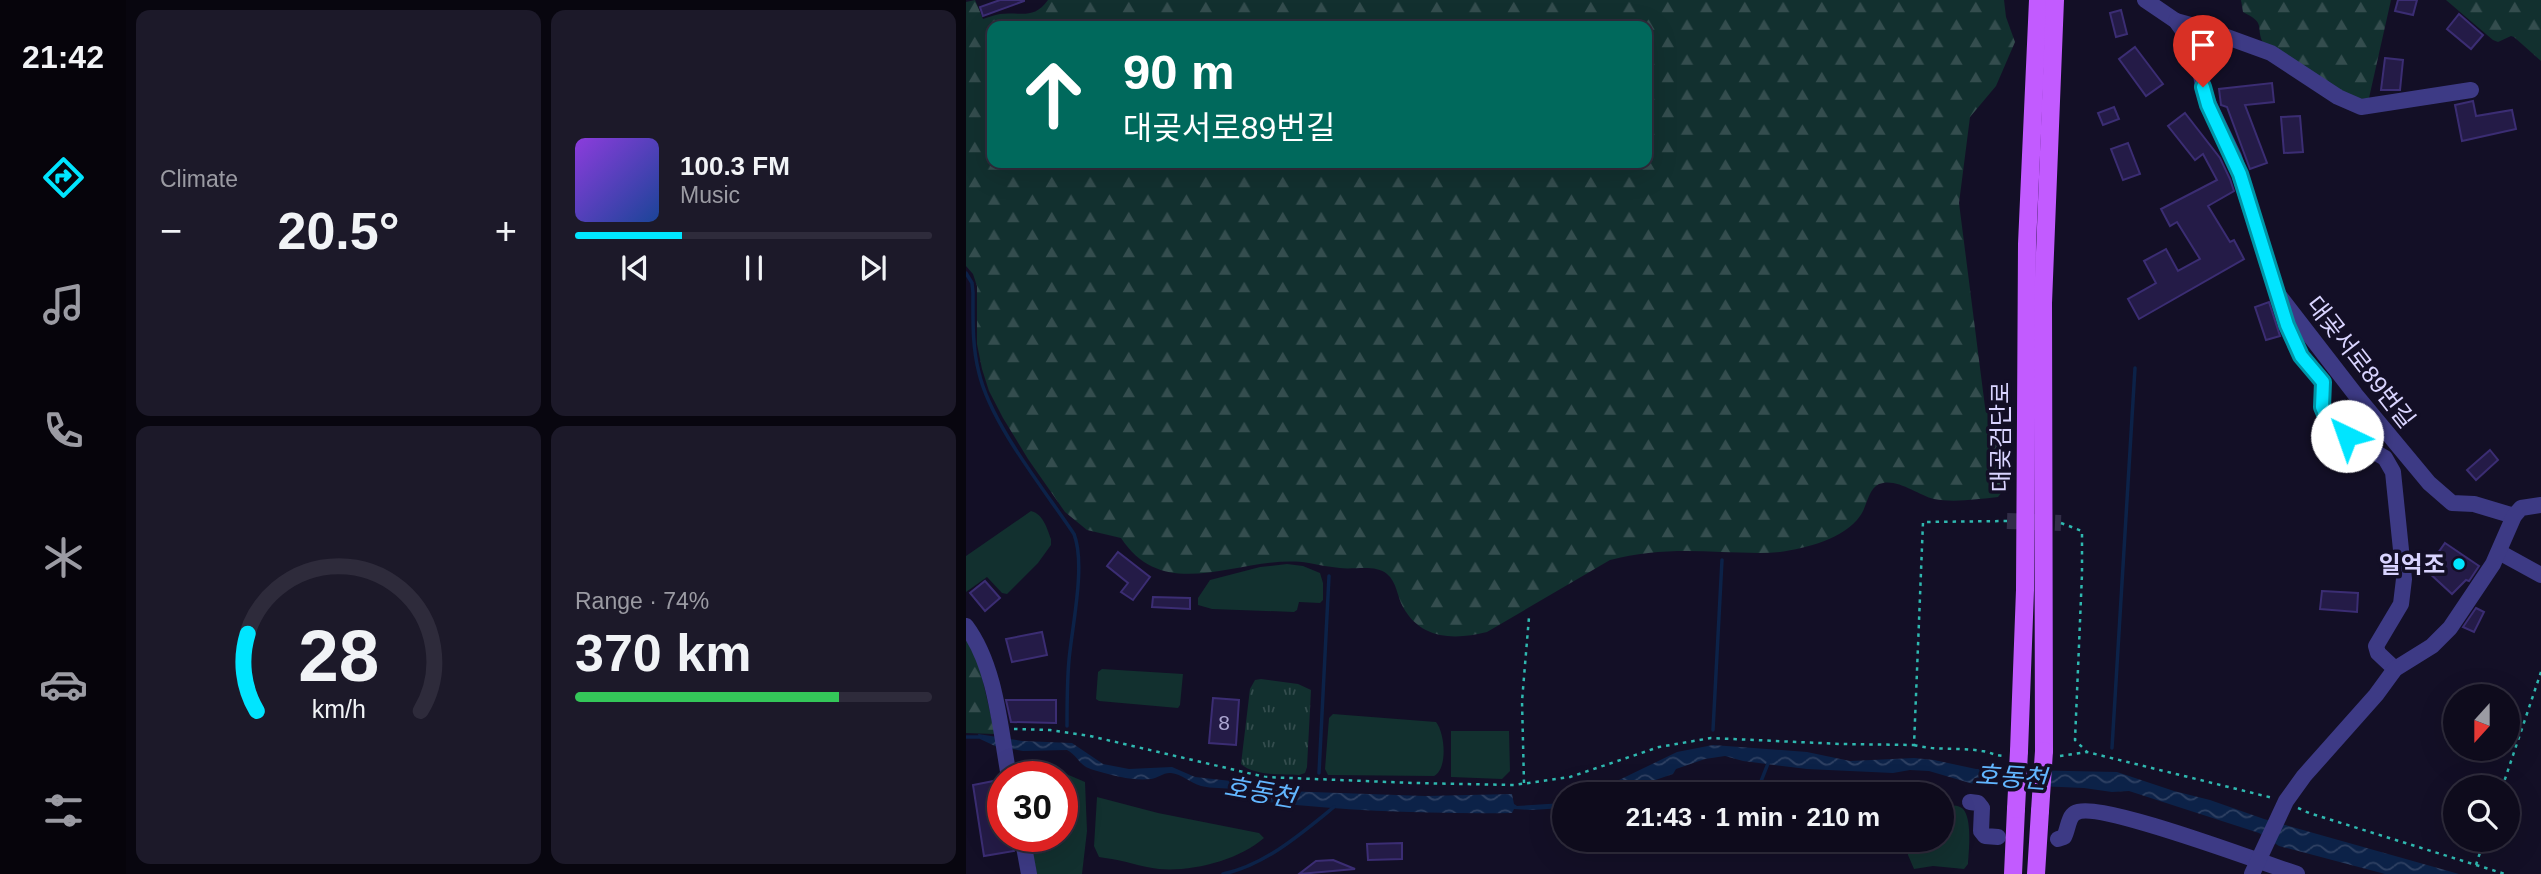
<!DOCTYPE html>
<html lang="en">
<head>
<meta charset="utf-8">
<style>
  :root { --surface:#0e0b1c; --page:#1c1929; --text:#f1f3f6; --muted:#9b9ba3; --line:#2e2b3b; --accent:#00e5ff }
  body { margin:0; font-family:Arial,"Noto Sans KR",sans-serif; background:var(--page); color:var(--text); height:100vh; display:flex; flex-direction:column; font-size:26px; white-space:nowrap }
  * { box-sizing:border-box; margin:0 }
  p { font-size:23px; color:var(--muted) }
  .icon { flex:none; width:38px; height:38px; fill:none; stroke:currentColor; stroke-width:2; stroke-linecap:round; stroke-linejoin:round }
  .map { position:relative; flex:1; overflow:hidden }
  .side { display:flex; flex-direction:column; gap:10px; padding:10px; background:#08060f; width:840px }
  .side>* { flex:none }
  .hud { position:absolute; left:21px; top:21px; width:665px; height:147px; border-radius:14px; box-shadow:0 7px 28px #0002,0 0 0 2px var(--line); background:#00695c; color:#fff; overflow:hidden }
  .needle { width:46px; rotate:201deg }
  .controls { position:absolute; left:1477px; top:684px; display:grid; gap:14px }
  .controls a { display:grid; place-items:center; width:77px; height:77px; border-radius:50%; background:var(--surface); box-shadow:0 7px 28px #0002,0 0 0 2px var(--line); font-size:35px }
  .speed { position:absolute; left:21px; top:761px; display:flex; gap:14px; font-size:35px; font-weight:700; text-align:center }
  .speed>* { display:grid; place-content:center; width:91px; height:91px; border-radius:50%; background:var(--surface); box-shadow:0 7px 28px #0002,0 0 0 2px var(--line); line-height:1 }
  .speed .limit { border:10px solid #d22; background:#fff; color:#111 }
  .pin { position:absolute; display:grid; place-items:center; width:60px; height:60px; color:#fff; margin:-72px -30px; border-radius:50% 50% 50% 0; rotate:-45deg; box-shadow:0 0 7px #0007 }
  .pin .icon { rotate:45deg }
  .me { position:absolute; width:77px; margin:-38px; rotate:318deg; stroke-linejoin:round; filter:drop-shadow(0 0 5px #0008) }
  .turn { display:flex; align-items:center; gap:24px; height:147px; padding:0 21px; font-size:32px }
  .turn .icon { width:91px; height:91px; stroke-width:2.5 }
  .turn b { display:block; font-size:49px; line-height:60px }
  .big { font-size:52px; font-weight:600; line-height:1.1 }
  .side .widget { flex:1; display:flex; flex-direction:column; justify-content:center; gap:10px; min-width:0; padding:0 24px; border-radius:14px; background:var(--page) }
  .side .dial { align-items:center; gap:0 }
  .dial svg { height:182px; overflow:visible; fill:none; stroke:var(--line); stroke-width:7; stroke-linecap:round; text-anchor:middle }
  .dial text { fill:var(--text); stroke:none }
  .song { display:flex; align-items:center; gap:21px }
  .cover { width:84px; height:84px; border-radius:10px; background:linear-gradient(135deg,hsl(270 70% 55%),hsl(220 70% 35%)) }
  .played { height:7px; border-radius:4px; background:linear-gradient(90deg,var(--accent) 30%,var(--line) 30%) }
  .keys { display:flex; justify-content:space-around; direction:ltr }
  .heat { display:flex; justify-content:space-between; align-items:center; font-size:38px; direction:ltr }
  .charge { height:10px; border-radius:5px; background:linear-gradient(90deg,#34c759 74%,var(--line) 0) }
  .side .tiles { flex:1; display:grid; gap:10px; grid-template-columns:repeat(2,1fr) }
  .trip { position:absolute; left:586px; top:782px; width:402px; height:70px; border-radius:35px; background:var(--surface); box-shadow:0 7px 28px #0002,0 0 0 2px var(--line); font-weight:600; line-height:70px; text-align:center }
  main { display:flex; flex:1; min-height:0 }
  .tabs { display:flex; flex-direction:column; width:126px; justify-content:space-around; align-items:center; background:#06040b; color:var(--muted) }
  .tabs .icon { width:49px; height:49px }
  .tabs .on { color:var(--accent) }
  .tabs b { font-size:32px; color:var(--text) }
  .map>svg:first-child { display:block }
</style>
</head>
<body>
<main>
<nav class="tabs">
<b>21:42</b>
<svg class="icon on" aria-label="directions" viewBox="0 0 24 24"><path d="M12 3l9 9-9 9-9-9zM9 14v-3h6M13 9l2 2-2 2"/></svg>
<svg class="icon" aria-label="music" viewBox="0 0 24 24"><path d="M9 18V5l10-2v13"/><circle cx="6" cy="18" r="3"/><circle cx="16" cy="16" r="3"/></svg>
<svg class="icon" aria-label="phone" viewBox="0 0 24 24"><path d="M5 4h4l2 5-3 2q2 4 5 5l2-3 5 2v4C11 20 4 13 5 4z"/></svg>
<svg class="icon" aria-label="climate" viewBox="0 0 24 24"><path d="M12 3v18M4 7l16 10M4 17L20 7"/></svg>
<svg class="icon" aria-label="car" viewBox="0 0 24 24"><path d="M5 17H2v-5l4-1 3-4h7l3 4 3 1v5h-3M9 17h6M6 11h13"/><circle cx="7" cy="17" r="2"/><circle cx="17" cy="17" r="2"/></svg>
<svg class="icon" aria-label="filters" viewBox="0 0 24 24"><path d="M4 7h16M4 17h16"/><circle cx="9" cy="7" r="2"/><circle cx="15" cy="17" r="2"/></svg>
</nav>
<section class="side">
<div class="tiles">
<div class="widget"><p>Climate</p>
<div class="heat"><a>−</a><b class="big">20.5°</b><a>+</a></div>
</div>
<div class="widget">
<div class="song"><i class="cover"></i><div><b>100.3 FM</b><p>Music</p></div></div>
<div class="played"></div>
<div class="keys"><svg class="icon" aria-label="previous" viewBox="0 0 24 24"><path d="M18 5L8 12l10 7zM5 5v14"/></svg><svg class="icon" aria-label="pause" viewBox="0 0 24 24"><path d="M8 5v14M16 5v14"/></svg><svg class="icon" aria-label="next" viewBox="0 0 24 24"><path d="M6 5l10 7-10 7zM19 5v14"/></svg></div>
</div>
<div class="widget dial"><svg viewBox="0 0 100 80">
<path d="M14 69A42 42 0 1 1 86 69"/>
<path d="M14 69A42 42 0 0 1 10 35" stroke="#00e5ff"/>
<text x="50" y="56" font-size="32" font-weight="700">28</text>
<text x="50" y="72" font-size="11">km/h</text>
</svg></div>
<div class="widget"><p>Range · 74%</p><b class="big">370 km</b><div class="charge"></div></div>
</div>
</section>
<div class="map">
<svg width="1575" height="874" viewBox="0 0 1575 874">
  <defs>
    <pattern id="grass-tufts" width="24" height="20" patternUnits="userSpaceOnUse" patternTransform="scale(1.75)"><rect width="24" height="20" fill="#12302f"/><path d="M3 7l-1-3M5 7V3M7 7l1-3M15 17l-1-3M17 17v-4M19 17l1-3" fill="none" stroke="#344d4e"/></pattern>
    <pattern id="forest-firs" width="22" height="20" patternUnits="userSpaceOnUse" patternTransform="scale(1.75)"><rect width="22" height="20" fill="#12302f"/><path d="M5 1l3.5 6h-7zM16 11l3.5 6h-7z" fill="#344d4e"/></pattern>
    <pattern id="water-waves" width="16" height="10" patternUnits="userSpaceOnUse" patternTransform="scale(1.75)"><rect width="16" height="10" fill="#0c2248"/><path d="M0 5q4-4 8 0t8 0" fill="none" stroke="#2f4163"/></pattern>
  </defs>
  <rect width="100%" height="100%" fill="#130f26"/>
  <path fill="url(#grass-tufts)" d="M295,679L332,684L345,690L341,767L339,773L333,775C317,774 288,776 275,764L284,689L289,680Z"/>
  <g fill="url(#forest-firs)" fill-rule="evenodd">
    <path d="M9,0L17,19C23,17 28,15 34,14C53,11 67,21 82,0H1038L1040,17L1049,42L1030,86L1004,117L993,203L1019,407L1039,457V488L1032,497C1012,499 988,503 968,499C952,495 930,477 913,484C902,489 901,507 894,516C878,539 840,548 814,552C794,554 774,552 755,552C718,550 681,550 644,560L521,632C489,640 455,640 437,607C431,597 431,582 421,574C410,564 388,570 374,568C364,567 353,565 343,563C278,552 201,608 155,538L121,530L99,512L62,459L37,418L23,391L16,369L11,344V286L7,274L0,266V2ZM26,26H681V163H26Z"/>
    <path d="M1275,0H1425L1403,98L1388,100L1297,43C1289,26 1301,24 1277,12Z"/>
    <path d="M1480,0H1575V61L1548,37L1545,36L1532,42L1527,40Z"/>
    <path d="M0,637L13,664L29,734L0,733Z"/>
  </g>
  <g fill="#12302f">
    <path d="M65,511C77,514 81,528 85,539V545L72,563L41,594L36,593L21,577L0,592V556Z"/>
    <path d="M321,564L337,566L354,573L357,583V600L354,603L333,602L331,610L328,612L246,609L232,605V598L244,580L294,567Z"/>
    <path d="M136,669L217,674L214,705L212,708L133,701L130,699L132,672Z"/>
    <path d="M367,714L470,722C479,733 482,769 468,776L362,775L359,769L363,718Z"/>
    <path d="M485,731H543L544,771L536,779L485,777Z"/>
    <path d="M55,764L84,767L119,782L121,831L116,874H71L63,837L96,836V777H52L51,771Z"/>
    <path d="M131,797L192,813L293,833L298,838C273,860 226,872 193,869C175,867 157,860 139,858L133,857L128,846Z"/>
    <path d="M977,804C982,805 990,805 994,807C1007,812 1003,851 1002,864L998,869L967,866L948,869L942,855V840H976Z"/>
  </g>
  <g fill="url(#water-waves)">
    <path d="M12,734L56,741L106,743L137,764L163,769L206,767L229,777L265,781L318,791L459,796L546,794L548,804L551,806L598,803V808L565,810L548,809L546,813C464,814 383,811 302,802C284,784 257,791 235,786C224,783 216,774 205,773C198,772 192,778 185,779C168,781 148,776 131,771C111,766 115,758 101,750L57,751L29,746L14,739Z"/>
    <path d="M747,745L841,752L884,761L948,758L968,760L1010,769L1151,772L1208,791L1244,800L1298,819L1493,874H1419L1313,846L1293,833L1163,791L1146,792L1118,788L1029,784L1014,786L963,771L944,770L927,773L841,769L777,761L759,756L739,759L710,769L707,774L648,794H624L711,752Z"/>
  </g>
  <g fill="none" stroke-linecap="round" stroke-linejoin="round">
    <g stroke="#0c2248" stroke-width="3.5">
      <path d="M0,273L6,283L7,293C7,320 6,346 13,373C25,424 78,489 108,534C120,565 106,626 103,660C101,682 101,704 101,726"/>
      <path d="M747,730L756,560"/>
      <path d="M0,737H15"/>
      <path d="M1146,748L1169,368"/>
      <path d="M353,773L363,576"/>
      <path d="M790,794L803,761"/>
      <path d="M771,851L775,840"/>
      <path d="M257,874C299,865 335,834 368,807"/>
    </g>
  </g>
  <g fill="#241b47" stroke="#3b2d73" stroke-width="2">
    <path d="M34,0H58V1L17,16L14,7Z"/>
    <path d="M1432,0H1451L1447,15L1429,11Z"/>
    <path d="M1155,10L1161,34L1150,37L1144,13Z"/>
    <path d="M1493,14L1517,35L1505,49L1481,29Z"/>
    <path d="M1169,47L1197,84L1180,96L1153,59Z"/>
    <path d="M1419,58L1437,60L1434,90H1415Z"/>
    <path d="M1306,83L1308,102L1279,105L1301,163L1284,169L1261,107L1255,105L1253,89Z"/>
    <path d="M1507,101L1510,116L1546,110L1550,129L1496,141L1489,105Z"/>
    <path d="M1148,107L1153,119L1137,125L1132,113Z"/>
    <path d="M1219,113L1254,158L1264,179L1268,191L1242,206L1264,242L1268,240L1278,259L1173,319L1162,299L1190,283L1178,261L1200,249L1212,271L1234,259L1211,222L1204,226L1195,209L1251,180L1237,154L1229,160L1202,126Z"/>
    <path d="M1334,116L1337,152L1318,153L1315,117Z"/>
    <path d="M1162,143L1174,174L1157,180L1145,149Z"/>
    <path d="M1303,302L1314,336L1300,340L1289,307Z"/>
    <path d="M1524,450L1532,460L1510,480L1501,470Z"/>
    <path d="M1479,543L1513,566L1503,581L1500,580L1486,594L1460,570Z"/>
    <path d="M152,552L184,577L167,600L155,592L162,583L141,566Z"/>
    <path d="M19,581L34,598L19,611L4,593Z"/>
    <path d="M1356,591L1392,593L1391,612L1354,609Z"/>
    <path d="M187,597L224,598V609L186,607Z"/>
    <path d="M1510,608L1518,612L1508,632L1497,627Z"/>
    <path d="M76,632L81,655L46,662L40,639Z"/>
    <path d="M247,698L273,700L270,745L243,743Z"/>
    <path d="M40,700H90V723L45,722Z"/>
    <path d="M33,780L37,788V836H46L48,851L18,856L7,785Z"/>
    <path d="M436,843V859L402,860L401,844Z"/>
    <path d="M367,860L389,869L333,874L350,861Z"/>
  </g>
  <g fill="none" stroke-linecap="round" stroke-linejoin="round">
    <path stroke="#312d47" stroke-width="16" stroke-dasharray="16 8" stroke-linecap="butt" d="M1041,521L1095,523"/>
    <g stroke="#2fb8b0" stroke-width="2.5" stroke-dasharray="3.5 5" stroke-linecap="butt">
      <path d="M1095,523L1116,531V574L1109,740L1121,752L1307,798"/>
      <path d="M48,729L84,730L124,736L299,777L448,783L548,785L604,777L693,747L745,738L875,744L948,745L957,522L1041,521"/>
      <path d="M948,745C971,751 993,747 1016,751C1024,752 1030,756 1038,756"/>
      <path d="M1094,756L1121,752"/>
      <path d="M558,783L556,701L563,617"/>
      <path d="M1536,788L1575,672"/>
      <path d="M1332,808L1343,813L1539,874"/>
      <path d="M1510,865L1518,840"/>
    </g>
    <g stroke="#3d3a85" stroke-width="16">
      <path d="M1179,0L1210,21L1227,45L1234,70L1239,96L1268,157L1311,293L1389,394L1463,483L1486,503L1508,504L1548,516"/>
      <path d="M1210,21L1239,29L1305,53L1372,97L1395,107L1505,90"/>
      <path d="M1313,300L1321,325L1335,356L1357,382L1356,407L1361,419L1381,436L1419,458L1427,472L1438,579L1435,604L1410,646L1412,653L1429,669"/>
      <path d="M1533,552L1575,575"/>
      <path d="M0,626C30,666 34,728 43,777"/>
      <path d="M1004,802L1012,803L1016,808L1015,831L1019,836L1032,837"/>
      <path d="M56,836L63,874"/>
      <path d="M1092,839L1098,837C1102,830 1102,817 1109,813C1130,799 1299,864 1331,874"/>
      <path d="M1286,874L1320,801L1338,776L1410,695L1429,669L1466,646L1484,628L1527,564L1548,516L1555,508L1575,505"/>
    </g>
    <g stroke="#c25bff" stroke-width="18">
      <path d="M1053,751L1059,590L1061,244L1072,0"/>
      <path d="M1078,751L1077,303L1089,0"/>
      <path d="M1047,874L1050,809"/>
      <path d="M1070,874L1074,811"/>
    </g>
    <g stroke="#c25bff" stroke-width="18">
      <path d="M1050,809L1053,751"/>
      <path d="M1074,811L1078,751"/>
    </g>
  </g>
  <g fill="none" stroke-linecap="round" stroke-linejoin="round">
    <defs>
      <path id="route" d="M1237,87L1242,105L1274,174L1321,325L1335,356L1357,382L1356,407L1361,419L1381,436"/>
    </defs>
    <use href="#route" stroke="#0095a6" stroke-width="18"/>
    <use href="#route" stroke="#00e5ff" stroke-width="12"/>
  </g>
  <circle fill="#00e5ff" stroke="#130f26" stroke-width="2.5" cx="1493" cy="564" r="7"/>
  <g text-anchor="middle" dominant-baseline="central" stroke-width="7" stroke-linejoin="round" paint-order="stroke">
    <g font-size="21" fill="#aca6d1">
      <text x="258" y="722">8</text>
    </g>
    <g font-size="24" fill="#d9d4ff" stroke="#130f26">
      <text transform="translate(1395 362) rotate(52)">대곶서로89번길</text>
      <text transform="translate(1034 437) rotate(-90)">대곶검단로</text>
    </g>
    <g font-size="24" font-weight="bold" fill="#d9d4ff" stroke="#130f26" text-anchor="end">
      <text x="1479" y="564">일억조</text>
    </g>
    <g font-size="26" font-style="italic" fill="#62b6ff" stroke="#130f26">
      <text transform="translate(1045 777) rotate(4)">호동천</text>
      <text transform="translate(294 792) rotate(10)">호동천</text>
    </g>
  </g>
</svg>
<div class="controls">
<a><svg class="needle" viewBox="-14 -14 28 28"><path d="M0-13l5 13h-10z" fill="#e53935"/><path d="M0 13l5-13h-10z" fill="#9b9ba3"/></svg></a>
<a><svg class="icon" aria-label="search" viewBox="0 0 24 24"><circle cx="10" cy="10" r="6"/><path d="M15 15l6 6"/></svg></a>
</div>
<div class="speed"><div class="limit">30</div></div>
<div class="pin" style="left:1237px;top:87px;background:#d93025"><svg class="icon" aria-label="arrive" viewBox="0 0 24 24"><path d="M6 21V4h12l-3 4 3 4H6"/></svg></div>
<svg class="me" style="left:1381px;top:436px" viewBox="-20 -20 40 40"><circle r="19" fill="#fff"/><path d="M0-13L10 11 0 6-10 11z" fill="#00e5ff"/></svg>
<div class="trip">21:43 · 1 min · 210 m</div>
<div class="hud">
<div class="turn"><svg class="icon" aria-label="ahead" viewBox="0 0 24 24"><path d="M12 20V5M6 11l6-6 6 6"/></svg><div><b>90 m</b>대곶서로89번길</div></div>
</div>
</div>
</main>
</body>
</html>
